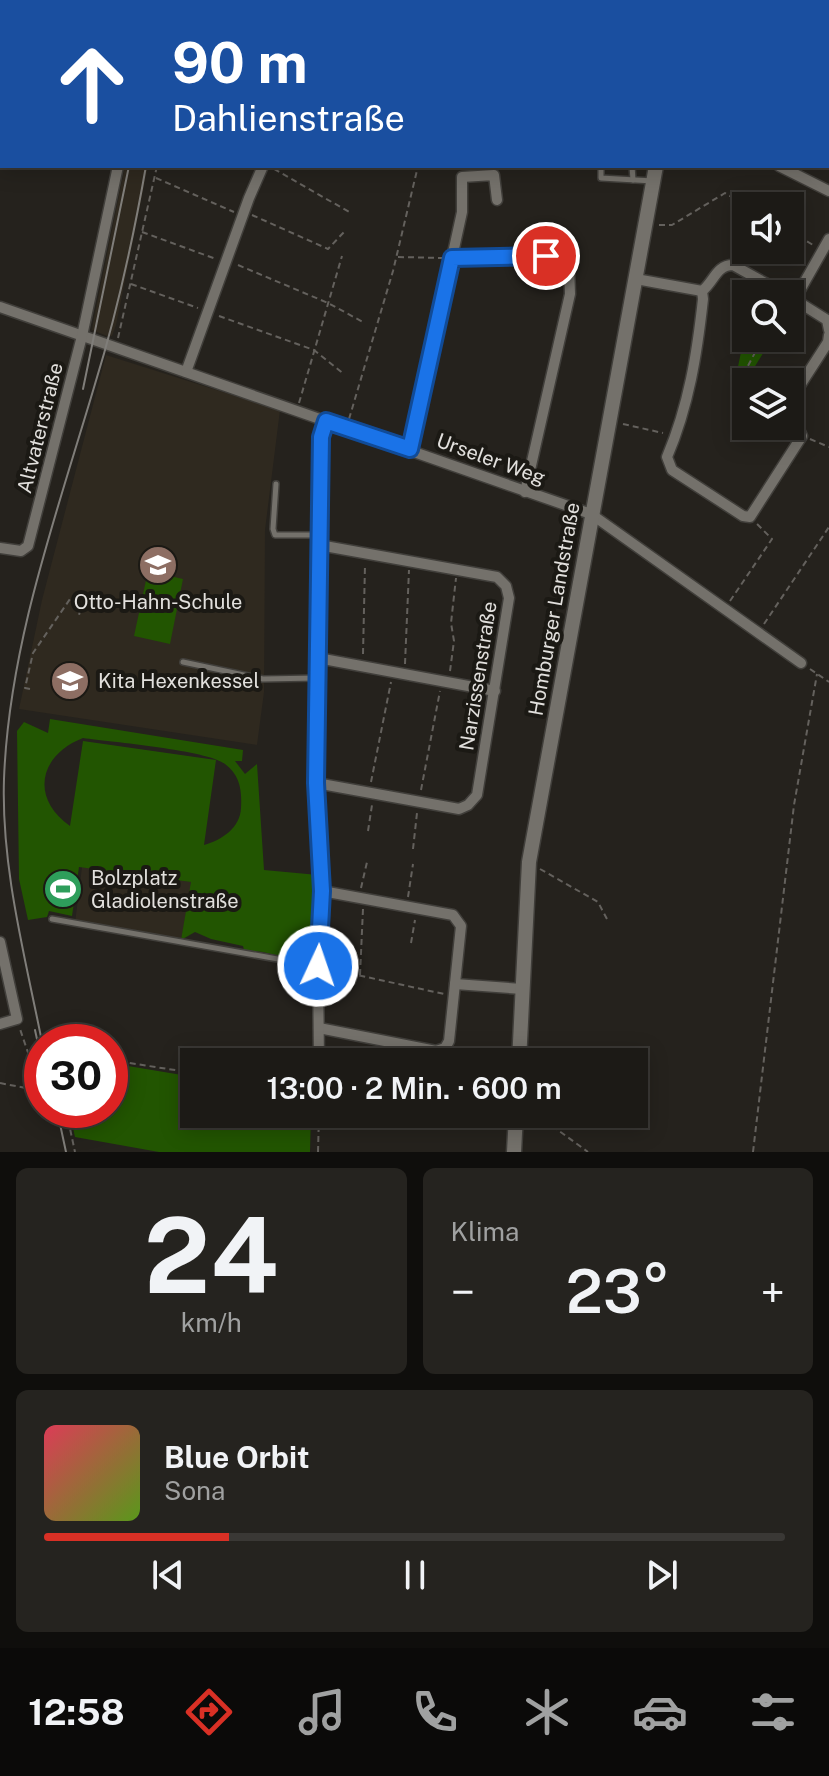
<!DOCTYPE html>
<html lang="de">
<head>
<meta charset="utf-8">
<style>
  :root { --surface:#1c1a16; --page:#25231f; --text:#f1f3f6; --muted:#a0a1a1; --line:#3a3835; --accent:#d93025 }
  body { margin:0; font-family:"Public Sans",sans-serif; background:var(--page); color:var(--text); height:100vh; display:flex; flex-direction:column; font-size:30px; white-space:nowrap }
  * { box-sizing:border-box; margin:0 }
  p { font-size:26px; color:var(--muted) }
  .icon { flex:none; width:44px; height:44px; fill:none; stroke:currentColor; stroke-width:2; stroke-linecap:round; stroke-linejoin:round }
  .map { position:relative; height:1152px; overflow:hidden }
  .side { display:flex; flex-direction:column; gap:16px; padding:16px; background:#0f0e0c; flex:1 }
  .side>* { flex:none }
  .banner { position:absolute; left:0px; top:0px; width:830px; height:168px; box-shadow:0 4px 20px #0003,0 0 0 2px var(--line); background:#1a4fa0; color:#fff; overflow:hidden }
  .buttons { position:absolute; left:732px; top:192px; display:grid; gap:16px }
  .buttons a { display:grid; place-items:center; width:72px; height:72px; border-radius:0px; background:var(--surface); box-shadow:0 4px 20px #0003,0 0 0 2px var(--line); font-size:40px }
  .speed { position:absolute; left:24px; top:1024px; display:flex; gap:16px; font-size:40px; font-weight:700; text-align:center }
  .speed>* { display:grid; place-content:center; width:104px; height:104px; border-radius:50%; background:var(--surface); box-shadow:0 4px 20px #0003,0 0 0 2px var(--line); line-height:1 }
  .speed .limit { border:12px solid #d22; background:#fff; color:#111 }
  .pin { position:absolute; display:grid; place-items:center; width:68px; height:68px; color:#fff; margin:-34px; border:4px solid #fff; border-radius:50%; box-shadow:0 2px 8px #0007 }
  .me { position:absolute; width:88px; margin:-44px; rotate:3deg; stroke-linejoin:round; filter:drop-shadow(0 0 6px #0008) }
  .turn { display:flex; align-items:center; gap:28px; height:168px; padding:0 40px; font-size:36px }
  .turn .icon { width:104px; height:104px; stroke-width:2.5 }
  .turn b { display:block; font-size:56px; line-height:68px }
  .big { font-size:60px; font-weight:600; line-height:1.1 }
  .side .widget { flex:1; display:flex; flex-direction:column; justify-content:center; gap:12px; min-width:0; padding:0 28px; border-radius:12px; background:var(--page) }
  .side .dial { align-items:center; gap:0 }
  .dial b { font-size:104px; line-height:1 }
  .song { display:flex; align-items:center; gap:24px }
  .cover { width:96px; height:96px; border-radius:12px; background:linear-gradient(135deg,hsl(350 70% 55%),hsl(90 70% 35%)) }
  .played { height:8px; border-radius:4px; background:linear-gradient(90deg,var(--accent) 25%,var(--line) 25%) }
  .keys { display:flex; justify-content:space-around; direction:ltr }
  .heat { display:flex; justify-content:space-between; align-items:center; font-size:44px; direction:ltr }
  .side .tiles { flex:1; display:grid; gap:16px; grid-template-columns:1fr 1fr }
  .widget:last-child { grid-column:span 2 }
  .trip { position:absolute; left:180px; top:1048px; width:468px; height:80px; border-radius:0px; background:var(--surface); box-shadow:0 4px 20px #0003,0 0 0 2px var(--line); font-weight:600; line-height:80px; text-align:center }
  .dock { display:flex; height:128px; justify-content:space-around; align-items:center; background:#0b0a09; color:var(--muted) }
  .dock .icon { width:56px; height:56px }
  .dock .current { color:var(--accent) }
  .dock b { font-size:36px; color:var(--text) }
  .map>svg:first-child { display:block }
</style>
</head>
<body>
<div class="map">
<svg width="829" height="1152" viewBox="0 0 829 1152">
  <rect width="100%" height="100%" fill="#25221d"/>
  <g fill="#2f291f">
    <path d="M125,166H148L116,325L112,336H107L92,330L93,323Z"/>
    <path d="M106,355L280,410L265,530L264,692L257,745L19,709L42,600Z"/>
    <path d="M82,867L192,882L181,941L75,923Z"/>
  </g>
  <g fill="#225501" fill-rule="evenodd">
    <path d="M746,328V338H763L770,342L744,384L735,381Z"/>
    <path d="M148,571L183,579L170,644L134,636Z"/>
    <path d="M50,719L243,750L242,761H235L245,774L257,764L264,870L318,875L314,964L263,952L244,950L243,946L211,939L195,932L181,940L191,882L79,867L72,916L49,911L47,917L28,920L19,879L17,731L24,722L48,733ZM83,738C111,742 207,750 225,764C240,775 242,790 241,808C240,828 222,840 204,845L216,760L83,741L70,826C30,798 39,755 83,738Z"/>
    <path d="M110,1063L194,1077V1114H311L310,1152H159L75,1137L69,1110H110Z"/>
  </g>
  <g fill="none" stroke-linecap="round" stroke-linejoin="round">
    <defs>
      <g id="lane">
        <path d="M586,2L588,0"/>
        <path d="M601,166V178L653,181"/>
        <path d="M632,166L633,180"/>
        <path d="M276,484L273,529L275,535H318"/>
        <path d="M183,662L263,679L317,678"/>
        <path d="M52,919L317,966"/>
      </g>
      <g id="street">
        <path d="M128,2V0"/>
        <path d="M188,2L189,0"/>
        <path d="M471,2V0"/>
        <path d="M759,2L760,0"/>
        <path d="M779,166L829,191"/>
        <path d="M452,258L546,256L557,259L569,266L570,294L525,492"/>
        <path d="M636,279L702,291"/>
        <path d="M785,294L733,265C716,265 714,282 702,291L703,299C697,354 689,405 667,457L672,470L743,516L750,517L802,436L790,410"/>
        <path d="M792,298L827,320L829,330"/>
        <path d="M795,299L829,239"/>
        <path d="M0,307L591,514L801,663"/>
        <path d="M186,372L249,198L263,166"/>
        <path d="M790,401L828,342L829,335"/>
        <path d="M410,449L462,212V177L494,175L497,200"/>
        <path d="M0,548L21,551L28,546L82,336L118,166"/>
        <path d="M318,658L495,691"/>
        <path d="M316,783L459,809L468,805L477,795L509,598L506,586L497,577L319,545"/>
        <path d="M0,942L17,1019L0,1024"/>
        <path d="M455,984L522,989"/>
        <path d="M319,1028L436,1051L445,1048L449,1041L461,926L453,915L322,891"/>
        <path d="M319,1062L318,966L322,891L316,783L321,437L326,421"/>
      </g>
      <g id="secondary">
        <path d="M688,2L689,0"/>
        <path d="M519,1062L529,862L656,166"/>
        <path d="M514,1152L516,1114"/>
      </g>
    </defs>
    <use href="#lane" stroke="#413f3b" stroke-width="8"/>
    <use href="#street" stroke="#413f3b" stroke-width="13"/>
    <use href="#secondary" stroke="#413f3b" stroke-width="17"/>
    <g stroke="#64615d" stroke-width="2" stroke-dasharray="6 4" stroke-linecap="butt">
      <path d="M328,0V2"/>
      <path d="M420,0V2"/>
      <path d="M626,0V2"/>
      <path d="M789,0L792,2"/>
      <path d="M143,1L151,0"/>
      <path d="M294,2V0"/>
      <path d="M398,2L399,0"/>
      <path d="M828,24L829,25"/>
      <path d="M828,64L829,65"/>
      <path d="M0,96H2"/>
      <path d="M828,135H829"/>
      <path d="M274,169L351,213"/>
      <path d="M156,178L234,212"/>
      <path d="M252,215L328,249L344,232"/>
      <path d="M659,225H672L725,193L747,206"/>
      <path d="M790,231L813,245"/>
      <path d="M142,232L216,259"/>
      <path d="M398,257L443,258"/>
      <path d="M238,265L328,303L363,322"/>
      <path d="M131,284L198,308"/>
      <path d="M219,316L314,350L344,374"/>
      <path d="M118,338L157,166"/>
      <path d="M746,383L742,377L758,347L766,343L769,338"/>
      <path d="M299,403L342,256"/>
      <path d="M349,419L393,271L418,166"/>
      <path d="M623,424L663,433"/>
      <path d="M810,439L829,447"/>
      <path d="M730,601L772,539L756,523"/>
      <path d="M764,624L829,527"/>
      <path d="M363,654L365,565"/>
      <path d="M405,664L409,570"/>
      <path d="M810,669L829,682"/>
      <path d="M450,671L454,641L451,623L456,578"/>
      <path d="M30,689L25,688L33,653L70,599L80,611L79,615"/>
      <path d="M371,782L391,682"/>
      <path d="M421,790L440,691"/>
      <path d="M368,831L372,805"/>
      <path d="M413,849L417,813"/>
      <path d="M540,869L598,902L608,921"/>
      <path d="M361,888L367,862"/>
      <path d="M408,897L413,864"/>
      <path d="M411,943L415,920"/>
      <path d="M330,969L444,994"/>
      <path d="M360,975L363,909"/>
      <path d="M110,1060L194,1073"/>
      <path d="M0,1083L41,1091L20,1029"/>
      <path d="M66,1110L75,1152"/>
      <path d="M458,1114L503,1123"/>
      <path d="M536,1114L588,1152"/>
      <path d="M318,1152L319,1114"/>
      <path d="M753,1152L794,805L817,674"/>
    </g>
    <use href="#lane" stroke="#74716b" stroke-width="5"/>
    <use href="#street" stroke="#74716b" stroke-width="10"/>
    <use href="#secondary" stroke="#74716b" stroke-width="14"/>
    <g stroke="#807e7a" stroke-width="2">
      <path d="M158,2V0"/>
      <path d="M83,389L129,166"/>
      <path d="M35,1030L42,1062"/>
      <path d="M42,1042C25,956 1,867 4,779C9,644 57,513 95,384C117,313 133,240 146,166"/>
      <path d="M57,1110L66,1152"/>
    </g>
  </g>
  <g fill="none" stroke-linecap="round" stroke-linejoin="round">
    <defs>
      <path id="route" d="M318,966L322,891L316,783L321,437L326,421L410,449L452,258L546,256"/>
    </defs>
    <use href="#route" stroke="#114b97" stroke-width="20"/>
    <use href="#route" stroke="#1a73e8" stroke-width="14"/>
  </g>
  <defs>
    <symbol id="school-disc" viewBox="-11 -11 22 22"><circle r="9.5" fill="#8d6e63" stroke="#1b1914"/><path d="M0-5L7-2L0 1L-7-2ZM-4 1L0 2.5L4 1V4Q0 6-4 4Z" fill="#fff"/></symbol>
    <symbol id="stadium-disc" viewBox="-11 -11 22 22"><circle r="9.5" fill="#2e9e5b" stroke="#1b1914"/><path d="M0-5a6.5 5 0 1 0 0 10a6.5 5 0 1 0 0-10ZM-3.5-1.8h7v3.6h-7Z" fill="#fff"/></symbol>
  </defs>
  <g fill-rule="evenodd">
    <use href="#school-disc" x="136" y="543" width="44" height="44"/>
    <use href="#school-disc" x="48" y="659" width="44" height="44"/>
    <use href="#stadium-disc" x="41" y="867" width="44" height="44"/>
  </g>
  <g text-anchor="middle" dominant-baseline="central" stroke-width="8" stroke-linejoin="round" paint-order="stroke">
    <g font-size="20" fill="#e2e0dd" stroke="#1b1914">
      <text transform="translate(40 428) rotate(-76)">Altvaterstraße</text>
      <text transform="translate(491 459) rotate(20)">Urseler Weg</text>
      <text transform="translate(554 609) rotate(-80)">Homburger Landstraße</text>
      <text transform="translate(478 676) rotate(-81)">Narzissenstraße</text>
    </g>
    <g font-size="20" fill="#e2e0dd" stroke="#1b1914" text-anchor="start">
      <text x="158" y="602" text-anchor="middle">Otto-Hahn-Schule</text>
      <text x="98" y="681">Kita Hexenkessel</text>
      <text x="91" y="878">Bolzplatz<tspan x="91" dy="23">Gladiolenstraße</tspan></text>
    </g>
  </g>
</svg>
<div class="buttons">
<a><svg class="icon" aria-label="sound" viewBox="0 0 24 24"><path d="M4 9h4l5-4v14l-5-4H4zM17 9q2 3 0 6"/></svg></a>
<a><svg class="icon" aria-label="search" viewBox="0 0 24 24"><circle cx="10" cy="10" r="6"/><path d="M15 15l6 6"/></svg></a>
<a><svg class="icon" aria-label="layers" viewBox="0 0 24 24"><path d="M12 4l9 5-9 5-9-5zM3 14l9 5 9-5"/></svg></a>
</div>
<div class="speed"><div class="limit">30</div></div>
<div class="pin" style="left:546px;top:256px;background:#d93025"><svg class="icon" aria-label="arrive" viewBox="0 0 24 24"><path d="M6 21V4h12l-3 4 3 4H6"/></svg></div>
<svg class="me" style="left:318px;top:966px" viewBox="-20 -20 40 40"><circle r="17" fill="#1a73e8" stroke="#fff" stroke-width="3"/><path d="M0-11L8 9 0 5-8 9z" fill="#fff"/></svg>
<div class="trip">13:00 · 2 Min. · 600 m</div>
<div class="banner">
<div class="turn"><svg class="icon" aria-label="ahead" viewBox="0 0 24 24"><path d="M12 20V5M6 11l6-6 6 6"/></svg><div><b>90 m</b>Dahlienstraße</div></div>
</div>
</div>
<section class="side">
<div class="tiles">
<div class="widget dial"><b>24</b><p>km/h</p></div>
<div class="widget"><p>Klima</p>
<div class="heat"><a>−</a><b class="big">23°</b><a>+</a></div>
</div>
<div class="widget">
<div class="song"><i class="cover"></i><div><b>Blue Orbit</b><p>Sona</p></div></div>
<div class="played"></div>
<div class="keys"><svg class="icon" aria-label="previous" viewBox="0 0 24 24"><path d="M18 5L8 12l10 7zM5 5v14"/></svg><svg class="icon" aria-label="pause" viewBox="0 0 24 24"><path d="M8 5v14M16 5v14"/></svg><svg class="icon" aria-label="next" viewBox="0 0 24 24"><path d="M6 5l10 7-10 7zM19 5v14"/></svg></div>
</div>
</div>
</section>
<nav class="dock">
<b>12:58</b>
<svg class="icon current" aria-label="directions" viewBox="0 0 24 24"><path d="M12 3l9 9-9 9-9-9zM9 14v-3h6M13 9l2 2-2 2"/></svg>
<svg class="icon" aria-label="music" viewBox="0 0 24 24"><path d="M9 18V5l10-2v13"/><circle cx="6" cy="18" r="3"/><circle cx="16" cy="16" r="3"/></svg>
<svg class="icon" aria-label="phone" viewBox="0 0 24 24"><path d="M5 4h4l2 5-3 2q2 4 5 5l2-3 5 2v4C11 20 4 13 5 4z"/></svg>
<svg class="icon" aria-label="climate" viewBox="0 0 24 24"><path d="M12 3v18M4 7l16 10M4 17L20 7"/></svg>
<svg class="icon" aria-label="car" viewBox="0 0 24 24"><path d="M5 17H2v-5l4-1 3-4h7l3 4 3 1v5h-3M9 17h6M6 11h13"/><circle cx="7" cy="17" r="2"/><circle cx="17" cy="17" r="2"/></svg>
<svg class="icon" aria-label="filters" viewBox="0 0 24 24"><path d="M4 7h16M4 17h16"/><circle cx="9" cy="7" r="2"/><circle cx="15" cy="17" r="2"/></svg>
</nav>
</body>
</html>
